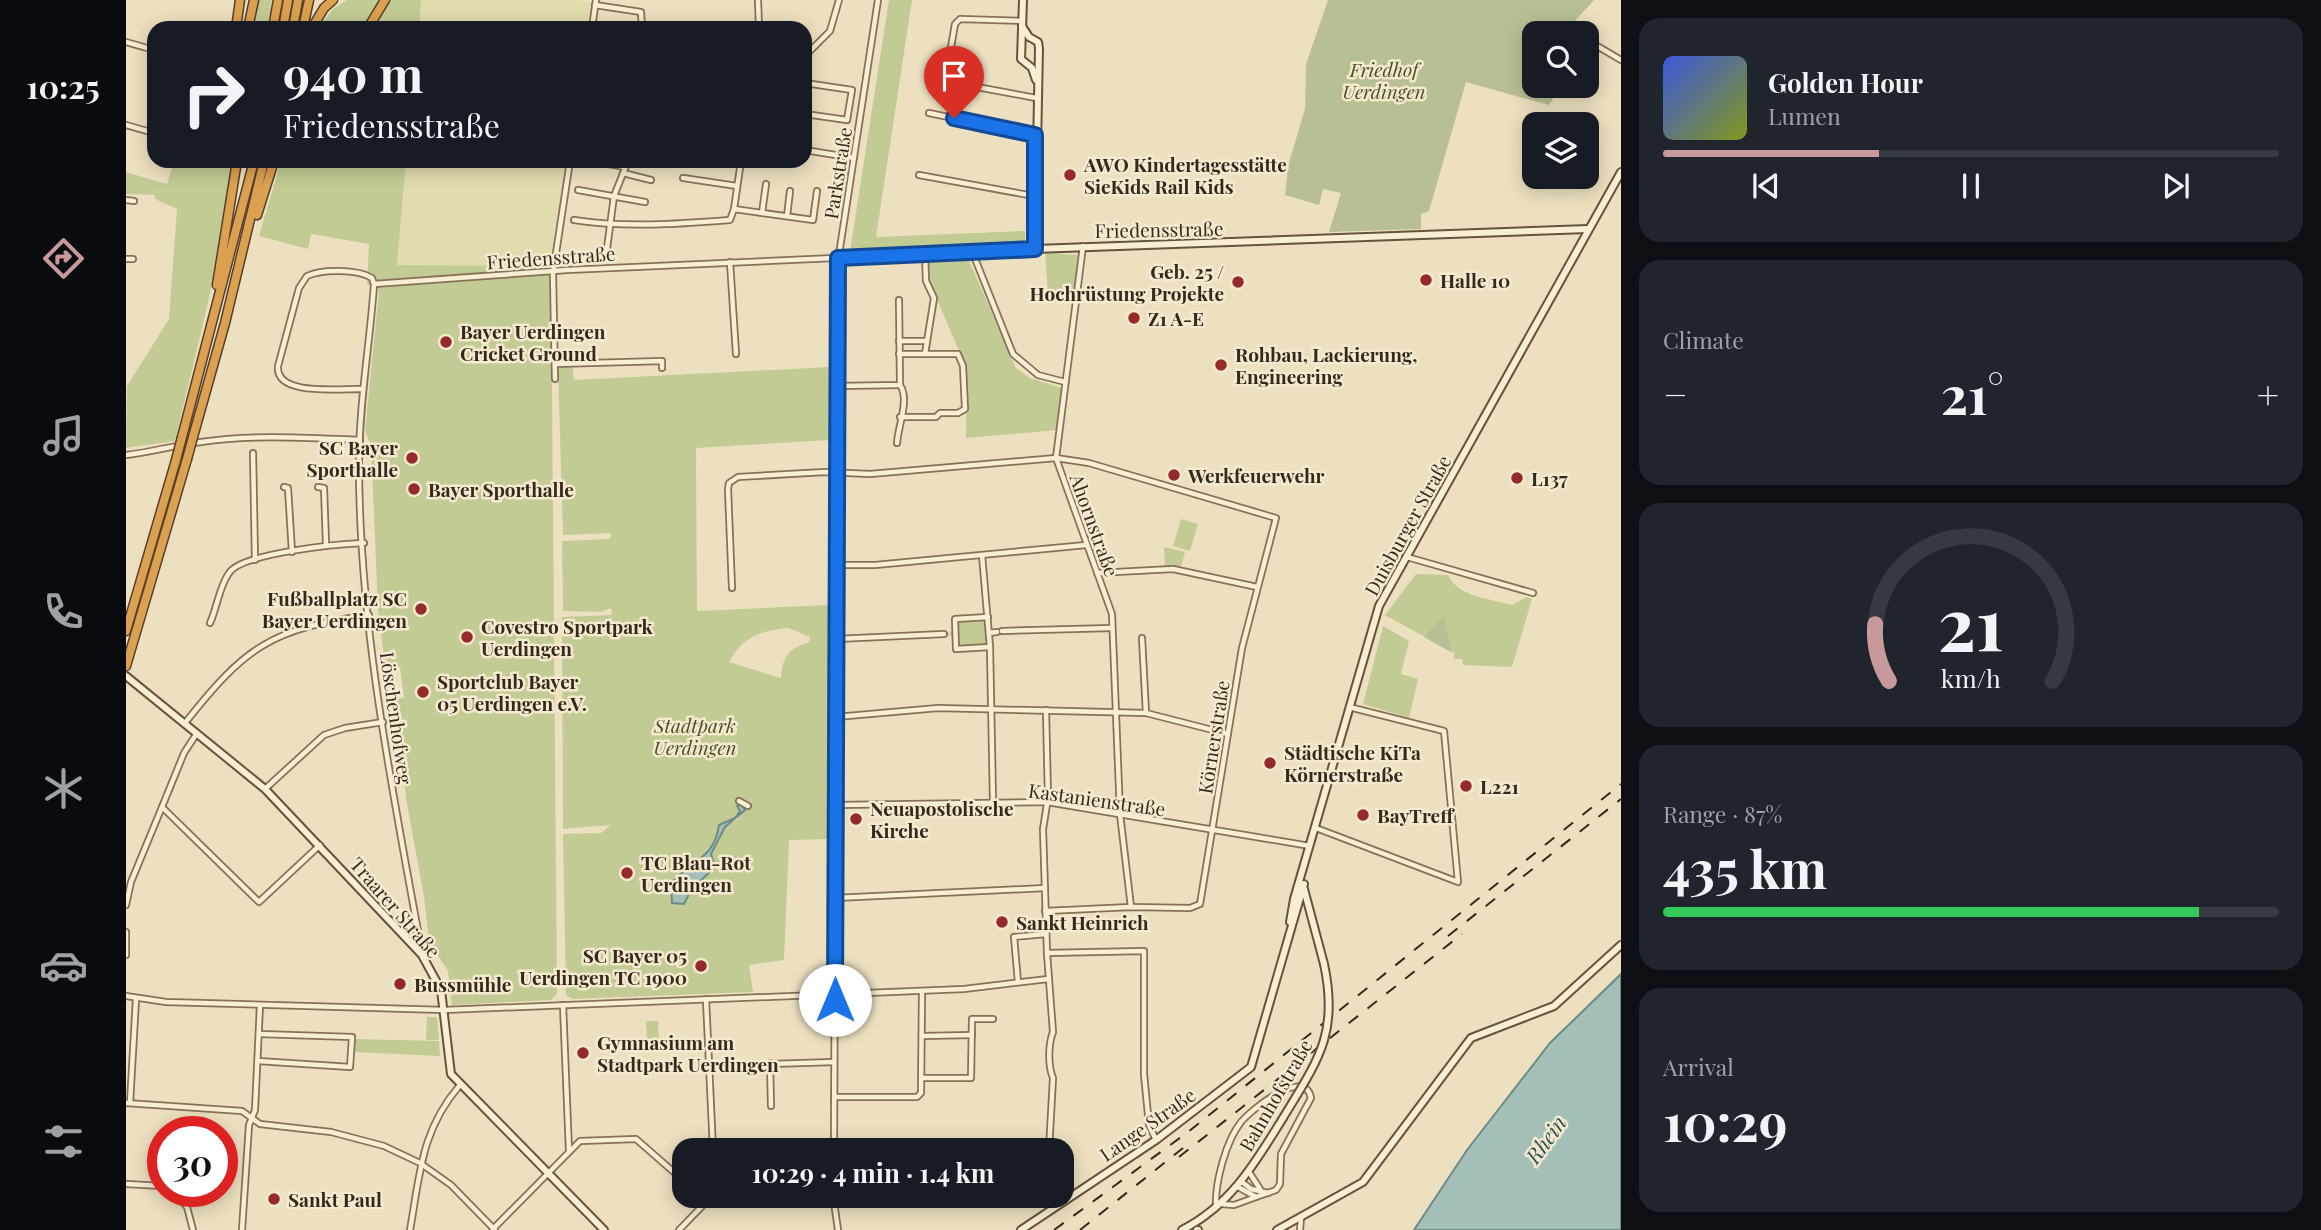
<!DOCTYPE html>
<html lang="en">
<head>
<meta charset="utf-8">
<style>
  :root { --surface:#171b24; --page:#20242c; --text:#f1f3f6; --muted:#9ea1a6; --line:#363941; --accent:#c7999a }
  body { margin:0; font-family:"Playfair Display",serif; background:var(--page); color:var(--text); height:100vh; display:flex; flex-direction:column; font-size:26px; white-space:nowrap }
  * { box-sizing:border-box; margin:0 }
  p { font-size:23px; color:var(--muted) }
  .icon { flex:none; width:38px; height:38px; fill:none; stroke:currentColor; stroke-width:2; stroke-linecap:round; stroke-linejoin:round }
  .map { position:relative; flex:1; overflow:hidden }
  .details { display:flex; flex-direction:column; gap:18px; padding:18px; background:#0d0f14; width:700px }
  .details>* { flex:none }
  .guide { position:absolute; left:21px; top:21px; width:665px; height:147px; border-radius:21px; box-shadow:0 4px 18px #0003; background:#171b24; color:var(--text); overflow:hidden }
  .tools { position:absolute; left:1396px; top:21px; display:grid; gap:14px }
  .tools a { display:grid; place-items:center; width:77px; height:77px; border-radius:14px; background:var(--surface); box-shadow:0 4px 18px #0003; font-size:35px }
  .speed { position:absolute; left:21px; top:1116px; display:flex; gap:14px; font-size:35px; font-weight:700; text-align:center }
  .speed>* { display:grid; place-content:center; width:91px; height:91px; border-radius:50%; background:var(--surface); box-shadow:0 4px 18px #0003; line-height:1 }
  .speed .limit { border:10px solid #d22; background:#fff; color:#111 }
  .pin { position:absolute; display:grid; place-items:center; width:60px; height:60px; color:#fff; margin:-72px -30px; border-radius:50% 50% 50% 0; rotate:-45deg; box-shadow:0 0 7px #0007 }
  .pin .icon { rotate:45deg }
  .me { position:absolute; width:77px; margin:-38px; rotate:0deg; stroke-linejoin:round; filter:drop-shadow(0 0 5px #0008) }
  .turn { display:flex; align-items:center; gap:24px; height:147px; padding:0 21px; font-size:32px }
  .turn .icon { width:91px; height:91px; stroke-width:2.5 }
  .turn b { display:block; font-size:49px; line-height:60px }
  .big { font-size:52px; font-weight:700; line-height:1.1 }
  .details .widget { flex:1; display:flex; flex-direction:column; justify-content:center; gap:10px; min-width:0; padding:0 24px; border-radius:21px; background:var(--page) }
  .details .dial { align-items:center; gap:0 }
  .dial svg { height:182px; overflow:visible; fill:none; stroke:var(--line); stroke-width:7; stroke-linecap:round; text-anchor:middle }
  .dial text { fill:var(--text); stroke:none }
  .song { display:flex; align-items:center; gap:21px }
  .cover { width:84px; height:84px; border-radius:10px; background:linear-gradient(135deg,hsl(230 70% 55%),hsl(70 70% 35%)) }
  .played { height:7px; border-radius:4px; background:linear-gradient(90deg,var(--accent) 35%,var(--line) 35%) }
  .keys { display:flex; justify-content:space-around; direction:ltr }
  .heat { display:flex; justify-content:space-between; align-items:center; font-size:38px; direction:ltr }
  .charge { height:10px; border-radius:5px; background:linear-gradient(90deg,#34c759 87%,var(--line) 0) }
  .trip { position:absolute; left:546px; top:1138px; width:402px; height:70px; border-radius:21px; background:var(--surface); box-shadow:0 4px 18px #0003; font-weight:700; line-height:70px; text-align:center }
  main { display:flex; flex:1; min-height:0 }
  .menu { display:flex; flex-direction:column; width:126px; justify-content:space-around; align-items:center; background:#090b0e; color:var(--muted) }
  .menu .icon { width:49px; height:49px }
  .menu .active { color:var(--accent) }
  .menu b { font-size:32px; color:var(--text) }
  .map>svg:first-child { display:block }
</style>
</head>
<body>
<main>
<nav class="menu">
<b>10:25</b>
<svg class="icon active" aria-label="directions" viewBox="0 0 24 24"><path d="M12 3l9 9-9 9-9-9zM9 14v-3h6M13 9l2 2-2 2"/></svg>
<svg class="icon" aria-label="music" viewBox="0 0 24 24"><path d="M9 18V5l10-2v13"/><circle cx="6" cy="18" r="3"/><circle cx="16" cy="16" r="3"/></svg>
<svg class="icon" aria-label="phone" viewBox="0 0 24 24"><path d="M5 4h4l2 5-3 2q2 4 5 5l2-3 5 2v4C11 20 4 13 5 4z"/></svg>
<svg class="icon" aria-label="climate" viewBox="0 0 24 24"><path d="M12 3v18M4 7l16 10M4 17L20 7"/></svg>
<svg class="icon" aria-label="car" viewBox="0 0 24 24"><path d="M5 17H2v-5l4-1 3-4h7l3 4 3 1v5h-3M9 17h6M6 11h13"/><circle cx="7" cy="17" r="2"/><circle cx="17" cy="17" r="2"/></svg>
<svg class="icon" aria-label="filters" viewBox="0 0 24 24"><path d="M4 7h16M4 17h16"/><circle cx="9" cy="7" r="2"/><circle cx="15" cy="17" r="2"/></svg>
</nav>
<div class="map">
<svg width="1495" height="1230" viewBox="0 0 1495 1230">
  <rect width="100%" height="100%" fill="#ede0c0"/>
  <g fill="#e2dbad">
    <path d="M295,0H449L467,3L463,28H293Z"/>
    <path d="M280,161H442L425,266L271,265Z"/>
  </g>
  <g fill="#c3cb94" fill-rule="evenodd">
    <path d="M130,0H146L141,28H124Z"/>
    <path d="M221,0H257L239,28H192L208,8Z"/>
    <path d="M265,0H295L293,28H248Z"/>
    <path d="M763,0H786L750,237L899,231V243L724,251Z"/>
    <path d="M48,161H107C96,256 71,348 49,441L0,448L1,386L43,319L51,209L29,199V195L0,194V172L41,184Z"/>
    <path d="M155,161H280L271,265L425,266L431,994L425,1000L326,1005L322,971L303,942L298,897L280,798L273,731L267,728L261,700L278,698L274,667L259,664L252,610L245,445L239,431L253,290L241,284L243,244L185,234L182,249L133,236Z"/>
    <path d="M919,253L954,255L948,301L929,302L927,294H922Z"/>
    <path d="M841,256L890,368L904,378L936,388L932,430L840,438V367L803,281L802,258Z"/>
    <path d="M432,367H447L448,380L703,367L704,440L570,448L571,611L703,605L702,839L663,840L658,960L623,965L627,992L446,999L440,995L437,834L475,833L485,825L437,829L436,617L486,615L485,608L474,612L437,611L436,541L484,539L485,533L437,535ZM662,628L684,637L683,642C663,648 656,657 655,678L603,662C617,636 634,631 662,628ZM614,812L612,819L599,827L585,854L575,883L565,890L558,904L554,905L552,876L578,859L599,821L609,818Z"/>
    <path d="M1055,519L1072,524L1064,551L1047,546Z"/>
    <path d="M1038,547L1059,552L1055,567L1039,566Z"/>
    <path d="M1290,574L1322,575C1332,597 1365,599 1386,605L1401,597L1406,599L1386,667L1337,665L1336,659H1328V653L1259,615Z"/>
    <path d="M860,619L862,645L833,647L831,620Z"/>
    <path d="M1257,626L1283,641L1275,674L1292,679L1283,718L1237,704Z"/>
    <path d="M301,1017H311L313,1040H300Z"/>
    <path d="M520,1021H532L533,1040H521Z"/>
    <path d="M229,1039L313,1041L314,1056L228,1052Z"/>
  </g>
  <g fill="#b9bf94">
    <path d="M1202,0H1468L1438,33H1409V86H1435L1423,105L1340,82L1303,211L1295,214V229L1203,232L1215,193L1197,189L1193,205L1159,195L1162,166L1179,109L1180,64Z"/>
    <path d="M1318,616L1325,652L1298,637Z"/>
  </g>
  <g fill="#a3bfb7" stroke="#6a8d85" stroke-width="2">
    <path d="M615,804L619,810L599,827L585,854L589,867L565,890L558,904L546,903L545,884C564,859 588,861 593,825L609,818L614,811L611,806Z"/>
    <path d="M1495,974V1230H1288L1341,1150L1424,1043Z"/>
  </g>
  <g fill="none" stroke-linecap="round" stroke-linejoin="round">
    <path stroke="#c8bb9f" stroke-width="4.5" stroke-dasharray="4.5 2" stroke-linecap="butt" d="M818,634H826"/>
    <defs>
      <g id="street">
        <path d="M632,0L633,28"/>
        <path d="M469,5L515,12L516,28"/>
        <path d="M896,21L834,19L829,24L820,76L824,82L910,98"/>
        <path d="M466,28L470,0"/>
        <path d="M1461,40L1495,60"/>
        <path d="M0,42L28,50"/>
        <path d="M679,56L704,31L713,0"/>
        <path d="M679,83L726,90L721,120L679,114"/>
        <path d="M803,113L909,135"/>
        <path d="M0,125L28,133"/>
        <path d="M679,150L728,158"/>
        <path d="M466,161L499,167"/>
        <path d="M497,173L525,180"/>
        <path d="M793,175L908,196"/>
        <path d="M557,178L611,186"/>
        <path d="M452,190L519,202"/>
        <path d="M0,200L8,201"/>
        <path d="M608,209L615,161"/>
        <path d="M636,213L640,184"/>
        <path d="M661,216L664,191"/>
        <path d="M448,220C499,228 552,224 604,220L608,209L687,220L691,191"/>
        <path d="M957,246L930,458L986,614L994,814L1005,907"/>
        <path d="M846,251L887,354L912,375L939,382"/>
        <path d="M799,254L800,281L808,298L799,354"/>
        <path d="M480,256L488,196L502,161"/>
        <path d="M0,259H7"/>
        <path d="M604,262L610,354"/>
        <path d="M248,284L441,270L909,249"/>
        <path d="M773,341H799"/>
        <path d="M773,354H832L837,366L839,409L832,413H814L810,417H774"/>
        <path d="M429,364L536,361V368"/>
        <path d="M429,379L427,273L444,161"/>
        <path d="M711,386L774,385L773,300"/>
        <path d="M237,389C215,388 149,397 152,366L173,288L181,276C196,269 232,269 246,278L248,284C244,344 233,403 233,464C233,620 264,778 292,931L284,942"/>
        <path d="M771,443C772,426 784,399 774,385"/>
        <path d="M127,453L129,560"/>
        <path d="M0,455C26,452 50,445 75,442C128,434 181,438 234,440"/>
        <path d="M158,487L162,488L166,552"/>
        <path d="M192,487L198,488L200,544"/>
        <path d="M856,555L864,647L867,802"/>
        <path d="M1281,557L1407,593"/>
        <path d="M710,565H749L960,545"/>
        <path d="M971,573L1047,569L1131,587"/>
        <path d="M606,588L602,489L603,483L612,477L699,472L744,474L930,458L963,463L1150,518L1116,648L1074,904L1064,908L1005,907L919,911"/>
        <path d="M862,617L829,619L830,649L864,647"/>
        <path d="M84,623C91,608 93,587 103,573C116,553 212,544 238,543"/>
        <path d="M876,631L986,628"/>
        <path d="M863,633L871,632"/>
        <path d="M1016,638L1020,713"/>
        <path d="M710,639L818,634"/>
        <path d="M920,710L922,798L917,829L921,953L927,1032C922,1045 922,1066 927,1078L923,1150"/>
        <path d="M710,717L812,708L1020,713L1102,734"/>
        <path d="M59,723C120,646 145,629 243,615"/>
        <path d="M71,733L58,753L36,807L133,902L194,845"/>
        <path d="M139,789L198,735L219,728L257,722"/>
        <path d="M613,801L622,806"/>
        <path d="M710,805L921,802L1184,846"/>
        <path d="M1190,828L1332,882L1318,731L1223,707"/>
        <path d="M709,898L919,888"/>
        <path d="M0,905L5,882L36,807"/>
        <path d="M0,932V955"/>
        <path d="M921,953L1018,951V1074L1023,1125L1030,1140"/>
        <path d="M892,982L888,937L920,934"/>
        <path d="M0,996L40,1002L318,1010L838,989L922,979"/>
        <path d="M580,999L587,1150"/>
        <path d="M437,1005L443,1151"/>
        <path d="M796,1036L846,1035"/>
        <path d="M132,1061L224,1067L226,1037L133,1034"/>
        <path d="M644,1063L645,1106"/>
        <path d="M582,1066L708,1062"/>
        <path d="M796,1078H845L846,1019H867"/>
        <path d="M708,1097H791L795,1093L796,994"/>
        <path d="M0,1103L116,1111L134,1124L205,1132L258,1146L294,1163L325,1185L369,1230"/>
        <path d="M4,1103L10,999"/>
        <path d="M708,1150L712,261L752,0"/>
        <path d="M1123,1172L1134,1189"/>
        <path d="M1116,1182L1125,1189L1142,1193"/>
        <path d="M0,1184L37,1186"/>
        <path d="M49,1192L61,1207L67,1230"/>
        <path d="M575,1195L581,1201"/>
        <path d="M707,1195L712,1230"/>
        <path d="M1095,1204L1108,1205L1130,1197"/>
        <path d="M1090,1206C1089,1182 1100,1141 1115,1122C1126,1109 1179,1066 1185,1098L1155,1154L1154,1184L1150,1190L1130,1197L1112,1187"/>
        <path d="M367,1229L454,1141L510,1139L558,1181"/>
        <path d="M116,1230L123,1125L129,1110L134,1005"/>
        <path d="M284,1230C294,1174 295,1130 334,1085"/>
        <path d="M553,1230L587,1195"/>
        <path d="M1174,1230L1175,1218"/>
      </g>
      <g id="secondary">
        <path d="M897,0L895,59L906,68L910,80"/>
        <path d="M896,26L903,37L912,42L913,48L909,249L1462,229"/>
        <path d="M0,676L139,789L296,955L315,990L325,1074L478,1230"/>
        <path d="M1178,889L1198,964"/>
        <path d="M1164,922L1168,899L1253,606L1495,172"/>
        <path d="M895,1230L1030,1140L1125,1067L1178,884"/>
        <path d="M1056,1230C1105,1205 1129,1163 1157,1118"/>
        <path d="M1071,1230H1072"/>
        <path d="M1151,1230L1237,1182L1345,1038L1428,1006L1495,945"/>
      </g>
      <g id="highway">
        <path d="M110,28L114,0"/>
        <path d="M122,28L128,0"/>
        <path d="M147,28L152,0"/>
        <path d="M157,28L162,0"/>
        <path d="M167,28L172,0"/>
        <path d="M177,28L183,0"/>
        <path d="M186,28L198,8L207,0"/>
        <path d="M242,28L259,0"/>
        <path d="M131,215L148,161"/>
        <path d="M91,285L111,161"/>
        <path d="M56,437L128,161"/>
        <path d="M67,437L99,323L138,161"/>
        <path d="M0,631L50,460"/>
        <path d="M0,666L61,459"/>
      </g>
    </defs>
    <use href="#street" stroke="#867158" stroke-width="8"/>
    <use href="#secondary" stroke="#67523c" stroke-width="10"/>
    <use href="#highway" stroke="#533f2d" stroke-width="11"/>
    <use href="#street" stroke="#f8eed3" stroke-width="4.5"/>
    <use href="#secondary" stroke="#f8eed3" stroke-width="6"/>
    <use href="#highway" stroke="#dca150" stroke-width="8"/>
    <g stroke="#35291c" stroke-width="2" stroke-dasharray="12 12" stroke-linecap="butt">
      <path d="M1322,936L1495,799"/>
      <path d="M1053,1157L1336,934"/>
      <path d="M928,1230L1062,1132L1495,784"/>
      <path d="M954,1230L1057,1148"/>
    </g>
    <defs>
      <path id="secondary-bridge" d="M1157,1118C1192,1060 1213,1034 1198,964"/>
      <g id="highway-bridge">
        <path d="M61,459L67,437"/>
        <path d="M50,460L56,437"/>
      </g>
    </defs>
    <use href="#secondary-bridge" stroke="#67523c" stroke-width="10" stroke-linecap="butt"/>
    <use href="#highway-bridge" stroke="#533f2d" stroke-width="11" stroke-linecap="butt"/>
    <use href="#secondary-bridge" stroke="#f8eed3" stroke-width="6"/>
    <use href="#highway-bridge" stroke="#dca150" stroke-width="8"/>
  </g>
  <g fill="none" stroke-linecap="round" stroke-linejoin="round">
    <defs>
      <path id="route" d="M709,1000L712,258L909,249V135L828,118"/>
    </defs>
    <use href="#route" stroke="#114b97" stroke-width="18"/>
    <use href="#route" stroke="#1a73e8" stroke-width="12"/>
  </g>
  <g fill="#942a29" stroke="#f5eacf" stroke-width="2.5">
    <circle cx="944" cy="175" r="7"/>
    <circle cx="1300" cy="280" r="7"/>
    <circle cx="1112" cy="282" r="7"/>
    <circle cx="1008" cy="318" r="7"/>
    <circle cx="320" cy="342" r="7"/>
    <circle cx="1095" cy="365" r="7"/>
    <circle cx="286" cy="458" r="7"/>
    <circle cx="1048" cy="475" r="7"/>
    <circle cx="1391" cy="478" r="7"/>
    <circle cx="288" cy="489" r="7"/>
    <circle cx="295" cy="609" r="7"/>
    <circle cx="341" cy="637" r="7"/>
    <circle cx="297" cy="692" r="7"/>
    <circle cx="1144" cy="763" r="7"/>
    <circle cx="1340" cy="786" r="7"/>
    <circle cx="1237" cy="815" r="7"/>
    <circle cx="730" cy="819" r="7"/>
    <circle cx="501" cy="873" r="7"/>
    <circle cx="876" cy="922" r="7"/>
    <circle cx="575" cy="966" r="7"/>
    <circle cx="274" cy="984" r="7"/>
    <circle cx="457" cy="1053" r="7"/>
    <circle cx="148" cy="1199" r="7"/>
  </g>
  <g text-anchor="middle" dominant-baseline="central" stroke-width="5" stroke-linejoin="round" paint-order="stroke">
    <g font-size="19" font-style="italic" fill="#455223" stroke="#f5eacf">
      <text x="1258" y="69">Friedhof<tspan x="1258" dy="22">Uerdingen</tspan></text>
      <text x="569" y="725">Stadtpark<tspan x="569" dy="22">Uerdingen</tspan></text>
    </g>
    <g font-size="19" font-weight="bold" fill="#35291c" stroke="#f5eacf" text-anchor="start">
      <text x="958" y="164">AWO Kindertagesstätte<tspan x="958" dy="22">SieKids Rail Kids</tspan></text>
      <text x="1098" y="271" text-anchor="end">Geb. 25 /<tspan x="1098" dy="22">Hochrüstung Projekte</tspan></text>
      <text x="1314" y="280">Halle 10</text>
      <text x="1022" y="318">Z1 A-E</text>
      <text x="334" y="331">Bayer Uerdingen<tspan x="334" dy="22">Cricket Ground</tspan></text>
      <text x="1109" y="354">Rohbau, Lackierung,<tspan x="1109" dy="22">Engineering</tspan></text>
      <text x="272" y="447" text-anchor="end">SC Bayer<tspan x="272" dy="22">Sporthalle</tspan></text>
      <text x="1062" y="475">Werkfeuerwehr</text>
      <text x="1405" y="478">L137</text>
      <text x="302" y="489">Bayer Sporthalle</text>
      <text x="281" y="598" text-anchor="end">Fußballplatz SC<tspan x="281" dy="22">Bayer Uerdingen</tspan></text>
      <text x="355" y="626">Covestro Sportpark<tspan x="355" dy="22">Uerdingen</tspan></text>
      <text x="311" y="681">Sportclub Bayer<tspan x="311" dy="22">05 Uerdingen e.V.</tspan></text>
      <text x="1158" y="752">Städtische KiTa<tspan x="1158" dy="22">Körnerstraße</tspan></text>
      <text x="1354" y="786">L221</text>
      <text x="744" y="808">Neuapostolische<tspan x="744" dy="22">Kirche</tspan></text>
      <text x="1251" y="815">BayTreff</text>
      <text x="515" y="862">TC Blau-Rot<tspan x="515" dy="22">Uerdingen</tspan></text>
      <text x="890" y="922">Sankt Heinrich</text>
      <text x="561" y="955" text-anchor="end">SC Bayer 05<tspan x="561" dy="22">Uerdingen TC 1900</tspan></text>
      <text x="288" y="984">Bussmühle</text>
      <text x="471" y="1042">Gymnasium am<tspan x="471" dy="22">Stadtpark Uerdingen</tspan></text>
      <text x="162" y="1199">Sankt Paul</text>
    </g>
    <g font-size="19" fill="#35291c" stroke="#f5eacf">
      <text transform="translate(711 173) rotate(-81)">Parkstraße</text>
      <text transform="translate(1033 229) rotate(-1)">Friedensstraße</text>
      <text transform="translate(425 257) rotate(-4)">Friedensstraße</text>
      <text transform="translate(969 525) rotate(70)">Ahornstraße</text>
      <text transform="translate(1281 525) rotate(-61)">Duisburger Straße</text>
      <text transform="translate(271 718) rotate(82)">Löschenhofweg</text>
      <text transform="translate(1087 737) rotate(-81)">Körnerstraße</text>
      <text transform="translate(971 799) rotate(8)">Kastanienstraße</text>
      <text transform="translate(270 907) rotate(49)">Traarer Straße</text>
      <text transform="translate(1149 1095) rotate(-60)">Bahnhofstraße</text>
      <text transform="translate(1021 1124) rotate(-35)">Lange Straße</text>
    </g>
    <g font-size="21" font-style="italic" fill="#2c5553" stroke="#f5eacf">
      <text transform="translate(1419 1139) rotate(-54)">Rhein</text>
    </g>
  </g>
</svg>
<div class="tools">
<a><svg class="icon" aria-label="search" viewBox="0 0 24 24"><circle cx="10" cy="10" r="6"/><path d="M15 15l6 6"/></svg></a>
<a><svg class="icon" aria-label="layers" viewBox="0 0 24 24"><path d="M12 4l9 5-9 5-9-5zM3 14l9 5 9-5"/></svg></a>
</div>
<div class="speed"><div class="limit">30</div></div>
<div class="pin" style="left:828px;top:118px;background:#d93025"><svg class="icon" aria-label="arrive" viewBox="0 0 24 24"><path d="M6 21V4h12l-3 4 3 4H6"/></svg></div>
<svg class="me" style="left:709px;top:1000px" viewBox="-20 -20 40 40"><circle r="19" fill="#fff"/><path d="M0-13L10 11 0 6-10 11z" fill="#1a73e8"/></svg>
<div class="trip">10:29 · 4 min · 1.4 km</div>
<div class="guide">
<div class="turn"><svg class="icon" aria-label="right" viewBox="0 0 24 24"><path d="M7 20v-9h11M14 6l5 5-5 5"/></svg><div><b>940 m</b>Friedensstraße</div></div>
</div>
</div>
<section class="details">
<div class="widget">
<div class="song"><i class="cover"></i><div><b>Golden Hour</b><p>Lumen</p></div></div>
<div class="played"></div>
<div class="keys"><svg class="icon" aria-label="previous" viewBox="0 0 24 24"><path d="M18 5L8 12l10 7zM5 5v14"/></svg><svg class="icon" aria-label="pause" viewBox="0 0 24 24"><path d="M8 5v14M16 5v14"/></svg><svg class="icon" aria-label="next" viewBox="0 0 24 24"><path d="M6 5l10 7-10 7zM19 5v14"/></svg></div>
</div>
<div class="widget"><p>Climate</p>
<div class="heat"><a>−</a><b class="big">21°</b><a>+</a></div>
</div>
<div class="widget dial"><svg viewBox="0 0 100 80">
<path d="M14 69A42 42 0 1 1 86 69"/>
<path d="M14 69A42 42 0 0 1 8 44" stroke="#c7999a"/>
<text x="50" y="56" font-size="32" font-weight="700">21</text>
<text x="50" y="72" font-size="11">km/h</text>
</svg></div>
<div class="widget"><p>Range · 87%</p><b class="big">435 km</b><div class="charge"></div></div>
<div class="widget"><p>Arrival</p><b class="big">10:29</b></div>
</section>
</main>
</body>
</html>
